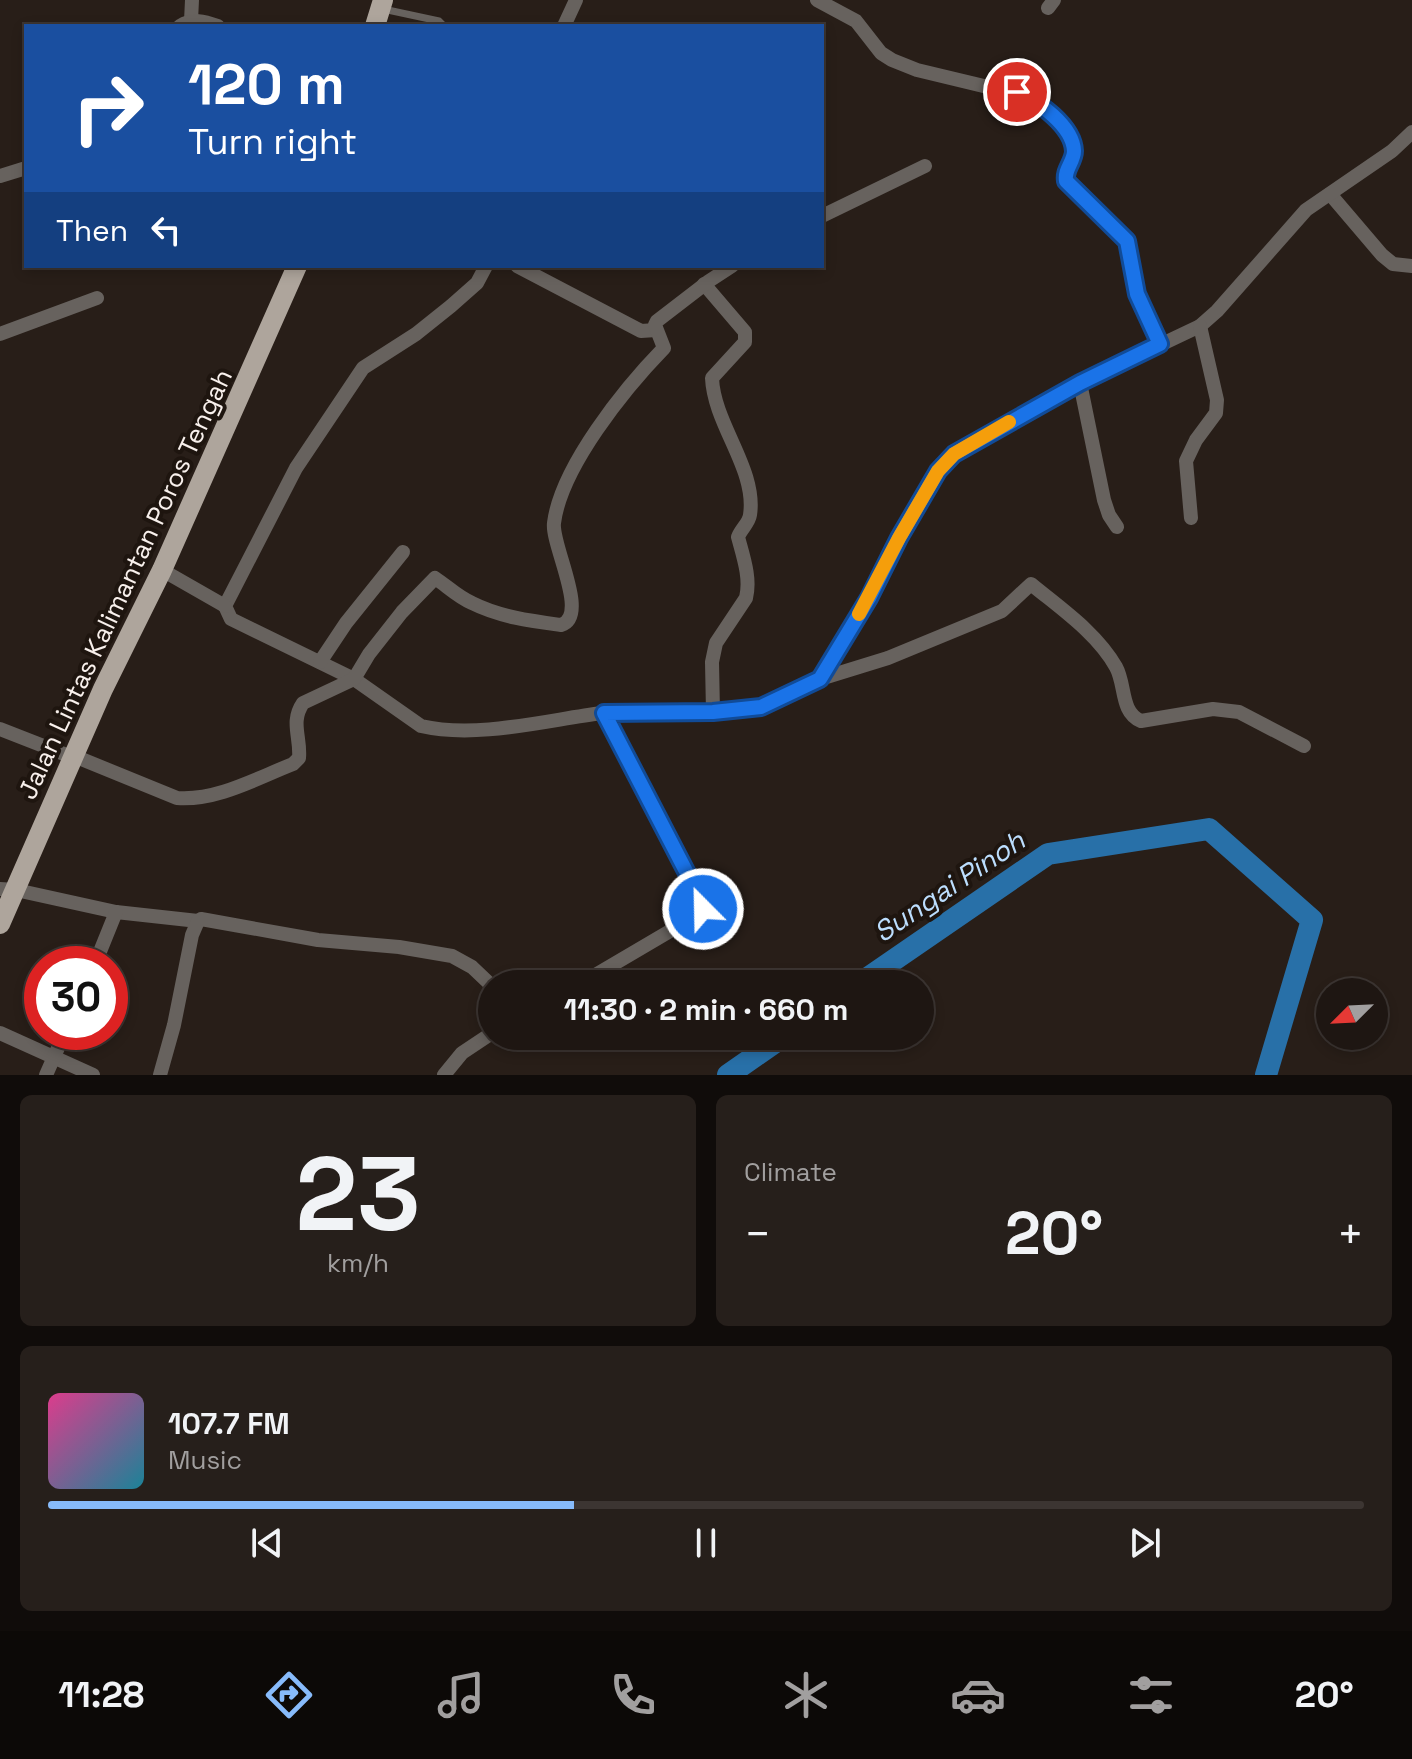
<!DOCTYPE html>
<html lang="en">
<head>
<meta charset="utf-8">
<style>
  :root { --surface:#1e1612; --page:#261f1b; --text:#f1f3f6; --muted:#a19f9f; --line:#3c3532; --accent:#87bbfb }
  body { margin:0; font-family:"Space Grotesk",sans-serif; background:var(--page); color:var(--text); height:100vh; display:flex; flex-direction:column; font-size:30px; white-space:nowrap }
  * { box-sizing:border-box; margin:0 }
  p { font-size:26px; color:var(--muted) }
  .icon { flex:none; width:44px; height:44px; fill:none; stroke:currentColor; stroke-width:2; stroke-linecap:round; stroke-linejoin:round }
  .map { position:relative; height:1075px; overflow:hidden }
  .details { display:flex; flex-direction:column; gap:20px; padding:20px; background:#100c0a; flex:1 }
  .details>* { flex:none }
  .banner { position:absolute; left:24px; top:24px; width:800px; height:244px; border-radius:0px; box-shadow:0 4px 12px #0003,0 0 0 2px var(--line); background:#1a4fa0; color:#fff; overflow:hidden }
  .needle { width:52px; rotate:246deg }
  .fabs { position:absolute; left:1316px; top:978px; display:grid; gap:16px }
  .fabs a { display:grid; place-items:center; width:72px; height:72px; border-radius:50%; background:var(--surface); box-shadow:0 4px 12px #0003,0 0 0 2px var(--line); font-size:40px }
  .speed { position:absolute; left:24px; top:946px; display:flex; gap:16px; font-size:40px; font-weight:700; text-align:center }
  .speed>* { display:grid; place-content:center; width:104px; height:104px; border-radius:50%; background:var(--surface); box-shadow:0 4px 12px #0003,0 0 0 2px var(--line); line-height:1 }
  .speed .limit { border:12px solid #d22; background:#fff; color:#111 }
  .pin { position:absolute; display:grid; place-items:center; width:68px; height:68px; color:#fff; margin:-34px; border:4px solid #fff; border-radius:50%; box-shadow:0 2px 8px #0007 }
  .me { position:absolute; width:88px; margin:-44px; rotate:337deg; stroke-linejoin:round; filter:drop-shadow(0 0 6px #0008) }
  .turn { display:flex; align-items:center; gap:28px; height:168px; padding:0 32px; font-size:36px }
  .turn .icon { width:104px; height:104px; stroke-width:2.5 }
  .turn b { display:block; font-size:56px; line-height:68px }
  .then { display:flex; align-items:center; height:76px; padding:0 32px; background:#0003; gap:16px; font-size:30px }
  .big { font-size:60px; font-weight:700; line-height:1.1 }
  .details .tile { flex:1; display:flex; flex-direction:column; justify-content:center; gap:12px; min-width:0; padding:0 28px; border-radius:12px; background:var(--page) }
  .details .dial { align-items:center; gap:0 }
  .dial b { font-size:104px; line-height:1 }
  .song { display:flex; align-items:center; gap:24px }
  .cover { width:96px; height:96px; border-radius:12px; background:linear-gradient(135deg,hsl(330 70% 55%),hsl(190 70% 35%)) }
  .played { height:8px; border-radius:4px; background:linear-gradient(90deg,var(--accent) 40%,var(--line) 40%) }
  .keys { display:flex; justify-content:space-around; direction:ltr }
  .heat { display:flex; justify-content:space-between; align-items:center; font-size:44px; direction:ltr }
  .details .tiles { flex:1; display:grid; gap:20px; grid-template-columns:1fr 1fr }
  .tile:last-child { grid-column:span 2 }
  .trip { position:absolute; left:478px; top:970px; width:456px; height:80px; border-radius:40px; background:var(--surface); box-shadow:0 4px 12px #0003,0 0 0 2px var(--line); font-weight:700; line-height:80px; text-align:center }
  .menu { display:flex; height:128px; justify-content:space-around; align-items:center; background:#0c0907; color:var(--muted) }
  .menu .icon { width:56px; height:56px }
  .menu .on { color:var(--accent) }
  .menu b { font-size:36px; color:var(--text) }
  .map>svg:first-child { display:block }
</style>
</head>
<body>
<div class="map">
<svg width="1412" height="1075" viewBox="0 0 1412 1075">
  <rect width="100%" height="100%" fill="#281e18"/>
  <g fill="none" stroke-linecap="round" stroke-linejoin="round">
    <g stroke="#2870a8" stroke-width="22">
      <path d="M859,984L1048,854L1209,829L1312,920L1266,1075"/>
      <path d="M728,1075L784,1036"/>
    </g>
    <path stroke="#67625e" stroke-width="7" d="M383,9L439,21L444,26"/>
    <g stroke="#67625e" stroke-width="14">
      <path d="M817,0L856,21L881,53L892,60L917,70L1025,96L1066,127L1074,155L1065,175L1066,181L1127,241L1137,294L1160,344"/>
      <path d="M1048,8L1054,0"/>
      <path d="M191,21L192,0"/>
      <path d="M180,26C193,18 204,21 218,26"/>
      <path d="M564,26L576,0"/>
      <path d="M0,176L26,168"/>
      <path d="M1330,194L1382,255L1393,264L1412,266"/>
      <path d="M822,216L925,166"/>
      <path d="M486,266L477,283L451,306L416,334L363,368L296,468L225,606L231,619L354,679L421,726C477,739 547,720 602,713C654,707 709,719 760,707C773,704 811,687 820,678C832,667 841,646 849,632C882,575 908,501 954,454L1080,383L1200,326L1217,311L1306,210L1392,151L1412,132"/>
      <path d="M517,266L641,331L656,330"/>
      <path d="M704,284L745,332V342L712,378C714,425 757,469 750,515C749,523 741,529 738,537C743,556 751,578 746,598L716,643L712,662L713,712"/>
      <path d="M0,334L97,298"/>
      <path d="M1080,383L1104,500L1109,515L1117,527"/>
      <path d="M1191,518L1186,461L1196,440L1216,413L1217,400L1200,326"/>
      <path d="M162,570L225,606"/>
      <path d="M320,662L346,623L403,552"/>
      <path d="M820,679L888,658L1002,611L1031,584C1060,608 1097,633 1116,667C1126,685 1120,712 1141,721L1213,709L1239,712L1304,746"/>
      <path d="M0,729L64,754"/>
      <path d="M74,756L177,798C217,801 257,778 293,764L299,758C301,737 290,722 303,703L354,679L369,654L402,612L435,578C447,586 458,597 472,603C500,617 531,621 561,625C590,616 551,545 554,523C561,467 625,388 664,348L655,325L657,321L709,281L732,266"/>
      <path d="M0,889L16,890L116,912L198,921"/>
      <path d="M95,964L116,912"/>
      <path d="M580,984L699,914L703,904L604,713"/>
      <path d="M0,1033L93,1075"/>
      <path d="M46,1075L65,1032"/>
      <path d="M160,1075L174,1025L192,935L198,921L201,919L318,940L399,947L452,956L472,967L492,986"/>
      <path d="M444,1075L462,1053L492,1033"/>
    </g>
    <g stroke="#aea59c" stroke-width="20">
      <path d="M375,26L383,0"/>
      <path d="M0,924L103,689L162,570L297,266"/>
    </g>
  </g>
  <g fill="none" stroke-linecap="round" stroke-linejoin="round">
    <defs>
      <path id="route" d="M703,909V904L604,713L713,712L761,707L820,679L869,598L899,538L938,471L954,454L1080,383L1160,344L1137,294L1127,241L1066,181C1064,169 1074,162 1074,151C1073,126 1038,101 1017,92"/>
    </defs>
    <use href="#route" stroke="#114b97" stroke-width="20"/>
    <use href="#route" stroke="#1a73e8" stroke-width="14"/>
    <path stroke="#f59e0b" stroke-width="14" d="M859,614L899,538L938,471L954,454L1009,422"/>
  </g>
  <g text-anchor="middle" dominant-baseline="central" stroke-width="8" stroke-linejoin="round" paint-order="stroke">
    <g font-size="26" fill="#f8f0ec" stroke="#1e150f">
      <text transform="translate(125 584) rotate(-65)">Jalan Lintas Kalimantan Poros Tengah</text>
    </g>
    <g font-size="28" font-style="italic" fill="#bcdefe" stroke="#1e150f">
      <text transform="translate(949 886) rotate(-34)">Sungai Pinoh</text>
    </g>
  </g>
</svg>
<div class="fabs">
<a><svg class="needle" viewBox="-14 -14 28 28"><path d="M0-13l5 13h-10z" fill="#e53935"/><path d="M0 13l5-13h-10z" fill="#a19f9f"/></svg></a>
</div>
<div class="speed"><div class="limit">30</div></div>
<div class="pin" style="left:1017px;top:92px;background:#d93025"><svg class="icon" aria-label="arrive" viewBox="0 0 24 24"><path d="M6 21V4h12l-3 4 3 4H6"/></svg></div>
<svg class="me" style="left:703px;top:909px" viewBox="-20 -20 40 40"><circle r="17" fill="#1a73e8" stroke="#fff" stroke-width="3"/><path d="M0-11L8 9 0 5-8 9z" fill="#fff"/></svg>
<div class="trip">11:30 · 2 min · 660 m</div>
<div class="banner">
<div class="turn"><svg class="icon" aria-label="right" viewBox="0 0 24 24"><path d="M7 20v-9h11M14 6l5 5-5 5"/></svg><div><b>120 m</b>Turn right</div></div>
<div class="then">Then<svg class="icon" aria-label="left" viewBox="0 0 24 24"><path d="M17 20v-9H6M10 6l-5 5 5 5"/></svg></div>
</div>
</div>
<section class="details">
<div class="tiles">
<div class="tile dial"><b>23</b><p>km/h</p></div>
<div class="tile"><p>Climate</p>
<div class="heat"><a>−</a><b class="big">20°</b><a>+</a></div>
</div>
<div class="tile">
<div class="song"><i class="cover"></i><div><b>107.7 FM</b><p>Music</p></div></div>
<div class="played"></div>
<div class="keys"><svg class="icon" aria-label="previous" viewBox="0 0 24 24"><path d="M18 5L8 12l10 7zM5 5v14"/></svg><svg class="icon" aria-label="pause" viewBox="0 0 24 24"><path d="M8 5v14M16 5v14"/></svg><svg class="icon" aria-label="next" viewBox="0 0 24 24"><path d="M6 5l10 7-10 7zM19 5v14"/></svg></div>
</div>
</div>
</section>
<nav class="menu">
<b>11:28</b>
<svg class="icon on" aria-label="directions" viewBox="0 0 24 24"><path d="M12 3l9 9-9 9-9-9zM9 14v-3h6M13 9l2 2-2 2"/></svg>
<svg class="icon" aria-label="music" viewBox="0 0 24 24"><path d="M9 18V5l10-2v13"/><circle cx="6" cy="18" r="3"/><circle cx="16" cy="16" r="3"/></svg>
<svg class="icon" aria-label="phone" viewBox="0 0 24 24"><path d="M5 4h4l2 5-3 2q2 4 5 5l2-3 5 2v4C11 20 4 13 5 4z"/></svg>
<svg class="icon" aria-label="climate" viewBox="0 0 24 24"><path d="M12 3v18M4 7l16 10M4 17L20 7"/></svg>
<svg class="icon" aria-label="car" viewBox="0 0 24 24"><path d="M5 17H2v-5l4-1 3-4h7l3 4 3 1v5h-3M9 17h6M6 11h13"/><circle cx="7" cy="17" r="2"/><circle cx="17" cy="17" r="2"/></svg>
<svg class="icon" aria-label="filters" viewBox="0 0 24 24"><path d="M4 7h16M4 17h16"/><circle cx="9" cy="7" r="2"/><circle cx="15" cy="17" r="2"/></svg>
<b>20°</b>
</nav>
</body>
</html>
